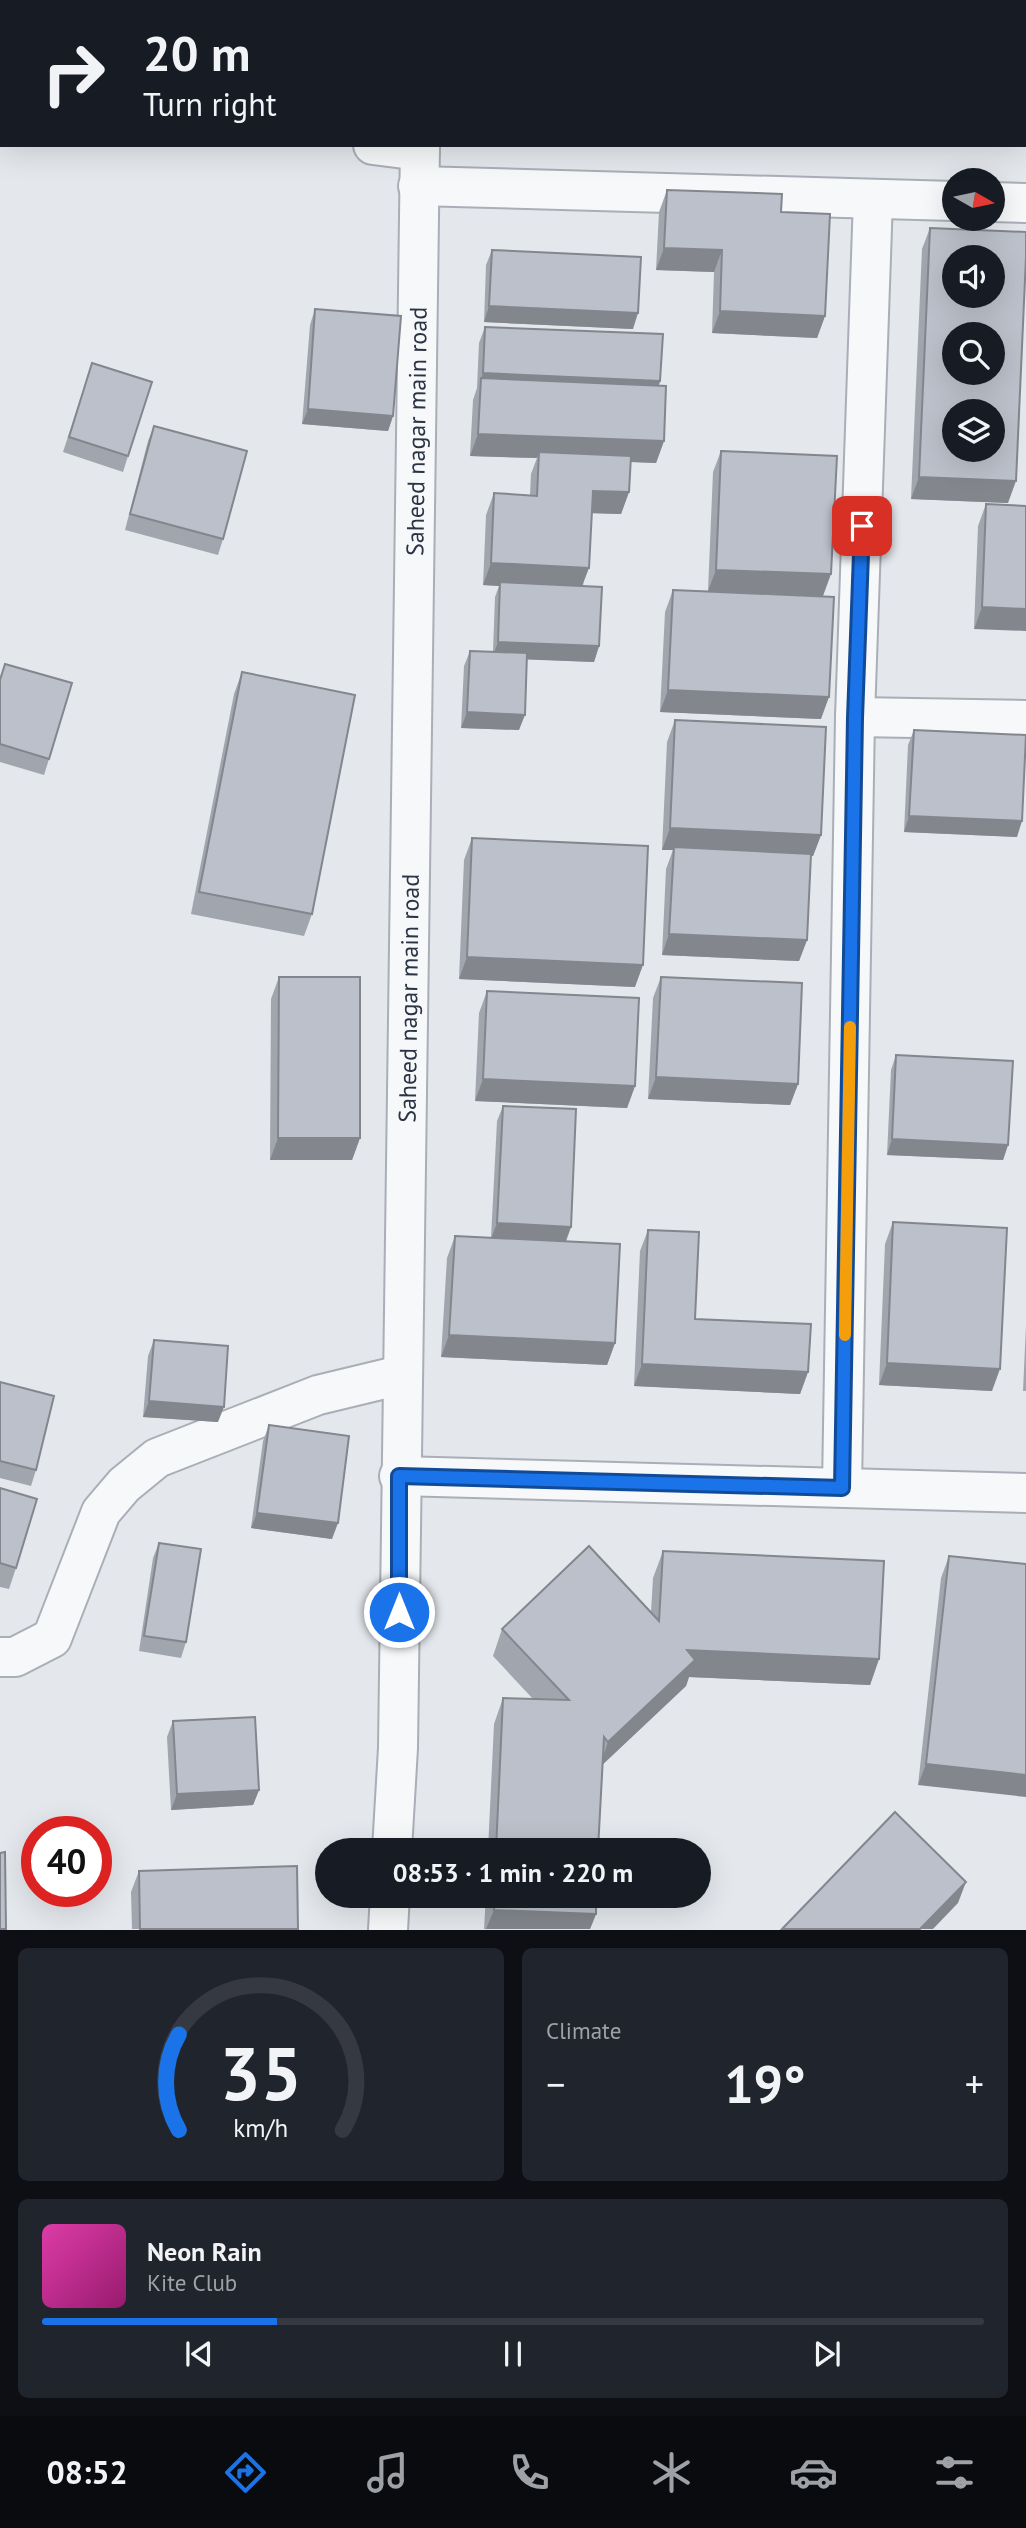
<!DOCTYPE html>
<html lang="en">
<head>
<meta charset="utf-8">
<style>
  :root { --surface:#171b24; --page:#20242c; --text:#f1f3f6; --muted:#9ea1a6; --line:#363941; --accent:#1a73e8 }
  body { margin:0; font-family:"PT Sans",sans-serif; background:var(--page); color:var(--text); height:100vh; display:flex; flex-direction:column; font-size:26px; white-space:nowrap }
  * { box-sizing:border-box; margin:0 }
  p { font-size:23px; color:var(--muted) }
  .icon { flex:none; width:38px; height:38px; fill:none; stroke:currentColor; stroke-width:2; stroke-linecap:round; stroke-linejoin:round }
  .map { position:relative; height:1930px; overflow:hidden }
  .panel { display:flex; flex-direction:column; gap:18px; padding:18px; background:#0d0f14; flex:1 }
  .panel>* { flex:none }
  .top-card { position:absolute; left:0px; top:0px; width:1027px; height:147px; box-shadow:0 7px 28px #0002; background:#171b24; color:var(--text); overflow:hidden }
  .needle { width:46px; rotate:99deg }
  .tools { position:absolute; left:942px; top:168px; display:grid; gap:14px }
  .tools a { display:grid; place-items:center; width:63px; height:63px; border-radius:50%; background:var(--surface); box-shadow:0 7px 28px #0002; font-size:35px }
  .speed { position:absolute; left:21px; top:1816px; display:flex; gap:14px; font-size:35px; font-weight:700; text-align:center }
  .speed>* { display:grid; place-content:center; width:91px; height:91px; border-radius:50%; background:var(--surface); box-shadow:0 7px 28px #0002; line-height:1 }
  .speed .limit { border:10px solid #d22; background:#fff; color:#111 }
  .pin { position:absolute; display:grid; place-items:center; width:60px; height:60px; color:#fff; margin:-30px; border-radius:14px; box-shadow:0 4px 10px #0006 }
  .me { position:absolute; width:77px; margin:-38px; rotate:0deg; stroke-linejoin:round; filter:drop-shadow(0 0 5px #0008) }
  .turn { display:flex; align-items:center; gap:24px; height:147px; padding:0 28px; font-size:32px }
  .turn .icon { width:91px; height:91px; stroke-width:2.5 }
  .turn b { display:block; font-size:49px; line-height:60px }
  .big { font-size:52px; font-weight:700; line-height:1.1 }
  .panel .widget { flex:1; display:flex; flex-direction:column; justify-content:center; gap:10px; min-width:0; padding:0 24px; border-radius:10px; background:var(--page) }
  .panel .dial { align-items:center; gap:0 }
  .dial svg { height:182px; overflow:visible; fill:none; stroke:var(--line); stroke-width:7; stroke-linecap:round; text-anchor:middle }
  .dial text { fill:var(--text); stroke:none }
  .song { display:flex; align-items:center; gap:21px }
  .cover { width:84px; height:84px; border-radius:10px; background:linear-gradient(135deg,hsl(320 70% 55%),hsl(320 70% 35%)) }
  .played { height:7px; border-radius:4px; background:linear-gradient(90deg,var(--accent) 25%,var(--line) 25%) }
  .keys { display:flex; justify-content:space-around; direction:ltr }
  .heat { display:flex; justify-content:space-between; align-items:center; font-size:38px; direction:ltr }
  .panel .tiles { flex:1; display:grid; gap:18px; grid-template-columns:1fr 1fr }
  .widget:last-child { grid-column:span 2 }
  .trip { position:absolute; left:315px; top:1838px; width:396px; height:70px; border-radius:35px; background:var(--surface); box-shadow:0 7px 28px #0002; font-weight:700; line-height:70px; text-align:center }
  .tabs { display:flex; height:112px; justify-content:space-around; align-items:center; background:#090b0e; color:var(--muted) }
  .tabs .icon { width:49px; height:49px }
  .tabs .active { color:var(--accent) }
  .tabs b { font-size:32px; color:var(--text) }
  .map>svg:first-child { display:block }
</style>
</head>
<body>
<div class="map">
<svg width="1026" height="1930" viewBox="0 0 1026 1930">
  <rect width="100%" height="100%" fill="#e4e7ec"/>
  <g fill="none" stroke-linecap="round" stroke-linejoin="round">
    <defs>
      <g id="minor">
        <path d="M0,99H2"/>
        <path d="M373,145L420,151"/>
        <path d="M418,186L954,201"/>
        <path d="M992,202L1026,203"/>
        <path d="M855,717L1026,720"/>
        <path d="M399,1476L1026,1493"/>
        <path d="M842,1487L855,717L873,199"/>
        <path d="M0,1657H15L52,1638L101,1512L124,1485L157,1458L318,1395L401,1375"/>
      </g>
      <g id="tertiary">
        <path d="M428,2V0"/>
        <path id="s1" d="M392,1850L398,1748L420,145"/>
        <path d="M388,1930L390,1895"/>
      </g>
    </defs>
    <use href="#minor" stroke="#a9aeb7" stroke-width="42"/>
    <use href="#tertiary" stroke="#a9aeb7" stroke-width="42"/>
    <use href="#minor" stroke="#f7f8fa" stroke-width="38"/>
    <use href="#tertiary" stroke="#f7f8fa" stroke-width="38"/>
  </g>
  <g fill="#a1a5ae">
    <path d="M667,190L781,212L825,316L817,338L712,333L714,272L656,270L659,212Z"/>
    <path d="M930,228L1008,503L911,499L922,249Z"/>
    <path d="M492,250L633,329L484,322L486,265Z"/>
    <path d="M315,309L393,416L388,431L302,424L310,325Z"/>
    <path d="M485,327L660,381L659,385L664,441L656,463L630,462L629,492L621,514L592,513L583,586L599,646L594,662L527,659L519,730L461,728L464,666L470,651H493L495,597L499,586L483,585L486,515L494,493L530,495L531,474L537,458L470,456L473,400L477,388L479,343Z"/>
    <path d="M92,363L128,456L123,472L63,452Z"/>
    <path d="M154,426L223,539L218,555L125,530L148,441Z"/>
    <path d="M721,451L823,596L821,719L660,712L665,612L673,590L708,591L713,472Z"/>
    <path d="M986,504L1026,506L974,629L978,526Z"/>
    <path d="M5,664L49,759L44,775L0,762V677Z"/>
    <path d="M242,672L312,914L304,936L191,914L234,694Z"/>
    <path d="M675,720L821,835L813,856H811L807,940L799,961L662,955L666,869L673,850H662L667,742Z"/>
    <path d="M914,730L1017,837L904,832L908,745Z"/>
    <path d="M472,838L635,987L459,979L464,860Z"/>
    <path d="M279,977L360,1138L352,1160H270L271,999Z"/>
    <path d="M661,977L798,1084L790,1105L648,1099L653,998Z"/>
    <path d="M487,991L635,1086L627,1108L475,1101L479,1013Z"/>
    <path d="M896,1055L1008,1145L1003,1160L887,1155L891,1070Z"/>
    <path d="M503,1106L571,1227L566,1242L615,1343L607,1365L441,1357L447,1258L455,1236L491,1238L497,1121Z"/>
    <path d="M893,1222L992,1391L879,1385L885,1244Z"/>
    <path d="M648,1230L695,1319L808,1372L800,1394L634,1386L640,1251Z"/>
    <path d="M1026,1325V1391H1023Z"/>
    <path d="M154,1340L218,1422L143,1417L148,1356Z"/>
    <path d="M0,1382L36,1470L31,1486L0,1478Z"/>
    <path d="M269,1425L332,1539L251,1528L263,1441Z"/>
    <path d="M0,1488L16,1568L9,1589L0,1587Z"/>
    <path d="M159,1543L186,1642L181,1658L139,1651L153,1558Z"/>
    <path d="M663,1551L879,1659L870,1685L689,1677L686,1686L602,1765L598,1850H488L494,1724L503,1698L533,1699L493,1656L502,1629L651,1612L653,1578Z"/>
    <path d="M949,1556L1026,1564L918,1785L941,1578Z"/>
    <path d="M173,1721L259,1790L253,1805L171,1810L167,1737Z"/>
    <path d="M139,1871L298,1929H132L131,1892Z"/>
    <path d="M486,1895H596V1914L590,1929H484Z"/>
  </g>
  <g fill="#83868d">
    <path d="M536,0H637L636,2H536Z"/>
    <path d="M961,0H1026V13V2H961Z"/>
    <path d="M664,248L722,250L714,272L656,270Z"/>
    <path d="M489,306L638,313L633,329L484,322Z"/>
    <path d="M720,311L825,316L817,338L712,333Z"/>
    <path d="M483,373L660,381L655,397L481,379Z"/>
    <path d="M308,409L393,416L388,431L302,424Z"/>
    <path d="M478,434L664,441L656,463L539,458V452L537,458L470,456Z"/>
    <path d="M919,477L1016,481L1008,503L911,499Z"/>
    <path d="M593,491L629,492L621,514L585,513Z"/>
    <path d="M491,563L589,568L581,589L500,582L499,586L483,585Z"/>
    <path d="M716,570L831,574L823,596L708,591Z"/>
    <path d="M982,607L1026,609V631L974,629Z"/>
    <path d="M498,642L599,646L594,662L492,658Z"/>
    <path d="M668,690L829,697L821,719L660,712Z"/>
    <path d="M467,712L525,715L519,730L461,728Z"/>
    <path d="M909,816L1022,821L1017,837L904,832Z"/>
    <path d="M670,828L821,835L813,856L673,850L674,847L673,850H662Z"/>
    <path d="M669,934L807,940L799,961L662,955Z"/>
    <path d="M467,957L643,965L635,987L459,979Z"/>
    <path d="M656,1077L798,1084L790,1105L648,1099Z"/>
    <path d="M483,1079L635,1086L627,1108L475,1101Z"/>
    <path d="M278,1138H360L352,1160H270Z"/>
    <path d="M892,1139L1008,1145L1003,1160L887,1155Z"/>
    <path d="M497,1223L571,1227L565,1242L491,1239Z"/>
    <path d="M449,1335L615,1343L607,1365L441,1357Z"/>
    <path d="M887,1363L1000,1369L992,1391L879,1385Z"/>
    <path d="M642,1364L808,1372L800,1394L634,1386Z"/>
    <path d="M149,1401L224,1407L218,1422L143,1417Z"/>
    <path d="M257,1513L338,1523L332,1539L251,1528Z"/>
    <path d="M687,1650L879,1659L870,1685L689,1677L686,1686L599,1768L608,1742Z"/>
    <path d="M926,1764L1026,1775V1797L918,1785Z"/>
    <path d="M259,1790L253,1805L171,1810L177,1794Z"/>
    <path d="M966,1882L958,1903L933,1929H920Z"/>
    <path d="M494,1910L596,1914L590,1929H486Z"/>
  </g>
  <g fill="#bbc0ca" stroke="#83868d" stroke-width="2" fill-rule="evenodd">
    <rect x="54" y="0" width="241" height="2"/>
    <path d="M667,190L782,194L781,212L830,214L825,316L720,311L722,250L664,248Z"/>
    <path d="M930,228L1026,232V257L1016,481L919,477ZM954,257H992V296H954ZM954,334H992V373H954ZM954,411H992V450H954Z"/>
    <path d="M492,250L641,257L638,313L489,306Z"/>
    <path d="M315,309L401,316L393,416L308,409Z"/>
    <path d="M485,327L663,334L660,381L483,373Z"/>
    <path d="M92,363L152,382L128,456L69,437Z"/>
    <path d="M481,378L666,386L664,441L478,434Z"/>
    <path d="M154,426L247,451L223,539L130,514Z"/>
    <path d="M721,451L837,456L831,574L716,570Z"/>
    <path d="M539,452L631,456L629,492L593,491L589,568L491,563L494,493L537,496Z"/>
    <path d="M986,504L1026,506V609L982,607Z"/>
    <path d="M500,582L602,587L599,646L498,642Z"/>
    <path d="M673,590L834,597L829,697L668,690Z"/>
    <path d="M470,651L527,653L525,715L467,712Z"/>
    <path d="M5,664L72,683L49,759L0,744V680Z"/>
    <path d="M242,672L355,695L312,914L199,892Z"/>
    <path d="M675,720L826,727L821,835L670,828Z"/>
    <path d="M914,730L1026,735L1022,821L909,816Z"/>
    <path d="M472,838L648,846L643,965L467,957Z"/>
    <path d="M674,847L811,854L807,940L669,934Z"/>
    <path d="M279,977H360V1138H278Z"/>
    <path d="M661,977L802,983L798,1084L656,1077Z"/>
    <path d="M487,991L639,998L635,1086L483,1079Z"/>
    <path d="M896,1055L1013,1061L1008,1145L892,1139Z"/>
    <path d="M503,1106L576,1109L571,1227L497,1223Z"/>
    <path d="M893,1222L1007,1228L1000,1369L887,1363Z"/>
    <path d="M648,1230L699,1232L695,1319L811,1324L808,1372L642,1364Z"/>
    <path d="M455,1236L620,1244L615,1343L449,1335Z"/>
    <path d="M154,1340L228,1346L224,1407L149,1401Z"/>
    <path d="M0,1382L54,1396L36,1470L0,1461Z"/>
    <path d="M269,1425L349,1436L338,1523L257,1513Z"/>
    <path d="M0,1488L37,1499L16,1568L0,1563Z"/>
    <path d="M159,1543L201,1549L186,1642L144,1636Z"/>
    <path d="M589,1546L659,1621L663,1551L884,1561L879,1659L687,1650L695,1660L608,1742L604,1737L598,1850H496L503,1698L569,1700L502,1629Z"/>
    <path d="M949,1556L1026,1564V1775L926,1764Z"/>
    <path d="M255,1717L259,1790L177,1794L173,1721Z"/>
    <path d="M895,1812L966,1882L920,1929H782Z"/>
    <path d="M5,1852L6,1929H0V1853Z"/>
    <path d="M297,1866L298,1929H140L139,1871Z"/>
    <path d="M494,1895H596V1914L494,1910Z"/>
  </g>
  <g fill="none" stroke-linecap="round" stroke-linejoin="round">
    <defs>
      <path id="route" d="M399,1612V1476L842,1488L855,718L862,526"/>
    </defs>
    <use href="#route" stroke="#114b97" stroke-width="18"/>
    <use href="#route" stroke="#1a73e8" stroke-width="12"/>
    <path stroke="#f59e0b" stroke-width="12" d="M845,1335L850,1027"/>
  </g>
  <g text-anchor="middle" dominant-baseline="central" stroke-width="6" stroke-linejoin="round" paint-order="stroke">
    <g font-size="24" fill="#2b3445" stroke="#f4f6f9">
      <text stroke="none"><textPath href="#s1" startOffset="1419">Saheed nagar main road</textPath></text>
      <text stroke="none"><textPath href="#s1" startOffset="852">Saheed nagar main road</textPath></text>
    </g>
  </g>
</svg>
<div class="tools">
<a><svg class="needle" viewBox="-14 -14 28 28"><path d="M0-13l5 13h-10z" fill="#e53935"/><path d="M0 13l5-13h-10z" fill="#9ea1a6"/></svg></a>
<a><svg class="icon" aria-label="sound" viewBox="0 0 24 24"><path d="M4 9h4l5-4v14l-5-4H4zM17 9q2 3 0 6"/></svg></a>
<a><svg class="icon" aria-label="search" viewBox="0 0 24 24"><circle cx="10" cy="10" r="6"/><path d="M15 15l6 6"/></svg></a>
<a><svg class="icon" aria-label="layers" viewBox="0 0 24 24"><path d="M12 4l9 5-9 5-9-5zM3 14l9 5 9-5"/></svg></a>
</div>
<div class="speed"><div class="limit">40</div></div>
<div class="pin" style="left:862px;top:526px;background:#d93025"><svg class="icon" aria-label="arrive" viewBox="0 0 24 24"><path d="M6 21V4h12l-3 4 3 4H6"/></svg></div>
<svg class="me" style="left:399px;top:1612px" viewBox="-20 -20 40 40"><circle r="17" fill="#1a73e8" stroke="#fff" stroke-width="3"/><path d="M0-11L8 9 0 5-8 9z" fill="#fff"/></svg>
<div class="trip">08:53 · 1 min · 220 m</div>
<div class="top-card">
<div class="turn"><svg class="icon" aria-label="right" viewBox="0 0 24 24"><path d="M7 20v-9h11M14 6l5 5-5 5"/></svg><div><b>20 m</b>Turn right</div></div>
</div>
</div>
<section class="panel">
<div class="tiles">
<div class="widget dial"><svg viewBox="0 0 100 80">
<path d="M14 69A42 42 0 1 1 86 69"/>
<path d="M14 69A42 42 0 0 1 14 27" stroke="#1a73e8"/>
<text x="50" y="56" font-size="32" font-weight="700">35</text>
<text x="50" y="72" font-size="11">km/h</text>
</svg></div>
<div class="widget"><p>Climate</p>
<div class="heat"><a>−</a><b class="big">19°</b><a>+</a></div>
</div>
<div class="widget">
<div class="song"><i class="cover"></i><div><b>Neon Rain</b><p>Kite Club</p></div></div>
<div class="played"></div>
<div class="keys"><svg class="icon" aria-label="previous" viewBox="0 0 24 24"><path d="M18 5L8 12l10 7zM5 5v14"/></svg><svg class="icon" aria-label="pause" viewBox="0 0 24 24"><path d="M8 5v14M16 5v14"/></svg><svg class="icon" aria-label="next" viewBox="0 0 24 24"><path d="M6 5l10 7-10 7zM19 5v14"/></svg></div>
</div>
</div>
</section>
<nav class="tabs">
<b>08:52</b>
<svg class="icon active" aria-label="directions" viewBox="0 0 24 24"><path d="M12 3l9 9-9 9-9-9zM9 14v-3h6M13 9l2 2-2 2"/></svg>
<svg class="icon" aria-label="music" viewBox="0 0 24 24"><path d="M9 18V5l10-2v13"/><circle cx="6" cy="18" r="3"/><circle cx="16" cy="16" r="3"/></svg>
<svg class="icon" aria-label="phone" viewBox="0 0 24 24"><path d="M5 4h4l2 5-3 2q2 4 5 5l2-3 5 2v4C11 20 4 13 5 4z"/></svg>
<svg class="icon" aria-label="climate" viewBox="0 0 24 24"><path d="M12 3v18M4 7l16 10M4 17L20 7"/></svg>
<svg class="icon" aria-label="car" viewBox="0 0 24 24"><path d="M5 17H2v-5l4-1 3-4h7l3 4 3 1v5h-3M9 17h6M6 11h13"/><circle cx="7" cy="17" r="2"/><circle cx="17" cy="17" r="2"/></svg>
<svg class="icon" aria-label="filters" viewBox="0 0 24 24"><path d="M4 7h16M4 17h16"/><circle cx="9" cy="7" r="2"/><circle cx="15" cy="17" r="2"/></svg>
</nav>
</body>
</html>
